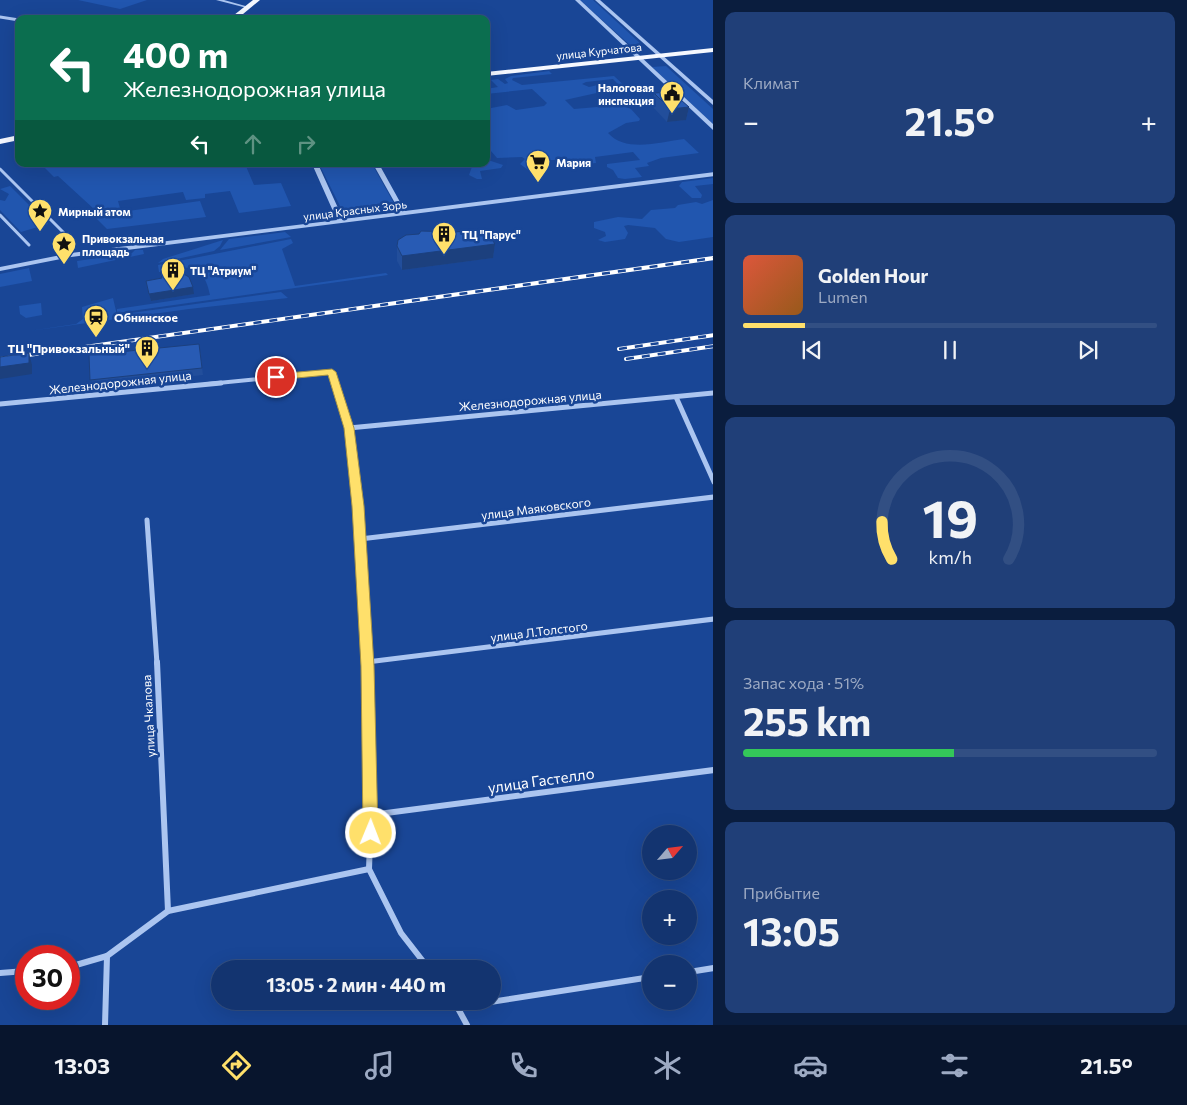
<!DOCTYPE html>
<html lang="ru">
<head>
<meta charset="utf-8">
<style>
  :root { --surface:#133470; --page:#203f78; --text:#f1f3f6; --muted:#9daac3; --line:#324f83; --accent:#ffe06b }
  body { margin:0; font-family:Commissioner,sans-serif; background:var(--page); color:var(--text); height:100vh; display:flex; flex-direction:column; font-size:19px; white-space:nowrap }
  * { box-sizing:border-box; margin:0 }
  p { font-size:16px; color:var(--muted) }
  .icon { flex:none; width:28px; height:28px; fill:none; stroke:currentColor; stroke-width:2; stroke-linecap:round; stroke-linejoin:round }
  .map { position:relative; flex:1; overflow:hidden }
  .sheet { display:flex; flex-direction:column; gap:12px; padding:12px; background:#0a1d3e; width:474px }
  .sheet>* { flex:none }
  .banner { position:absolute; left:15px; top:15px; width:475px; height:152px; border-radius:10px; box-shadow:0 5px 20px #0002,0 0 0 1px var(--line); background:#0b6e4f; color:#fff; overflow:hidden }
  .needle { width:32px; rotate:62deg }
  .buttons { position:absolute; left:642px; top:825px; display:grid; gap:10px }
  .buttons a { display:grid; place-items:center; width:55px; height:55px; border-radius:50%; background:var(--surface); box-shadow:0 5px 20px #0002,0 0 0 1px var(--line); font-size:25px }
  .speed { position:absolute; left:15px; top:945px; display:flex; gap:10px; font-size:25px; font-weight:700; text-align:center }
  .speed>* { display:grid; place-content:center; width:65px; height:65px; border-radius:50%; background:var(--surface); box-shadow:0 5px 20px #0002,0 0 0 1px var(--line); line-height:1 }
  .speed .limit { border:8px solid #d22; background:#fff; color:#111 }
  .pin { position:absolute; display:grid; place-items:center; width:42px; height:42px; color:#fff; margin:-21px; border:2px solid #fff; border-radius:50%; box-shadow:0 1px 5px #0007 }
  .me { position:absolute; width:55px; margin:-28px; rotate:1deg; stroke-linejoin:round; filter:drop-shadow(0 0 4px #0008) }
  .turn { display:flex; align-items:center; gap:18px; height:105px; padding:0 25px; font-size:22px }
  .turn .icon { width:65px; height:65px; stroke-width:2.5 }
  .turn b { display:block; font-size:35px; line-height:42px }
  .lanes { display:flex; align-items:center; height:48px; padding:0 25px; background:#0003; justify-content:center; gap:25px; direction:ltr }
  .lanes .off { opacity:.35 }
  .big { font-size:38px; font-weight:700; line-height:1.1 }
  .sheet .tile { flex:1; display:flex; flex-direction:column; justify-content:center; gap:8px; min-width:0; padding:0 18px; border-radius:10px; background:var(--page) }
  .sheet .dial { align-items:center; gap:0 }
  .dial svg { height:130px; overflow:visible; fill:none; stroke:var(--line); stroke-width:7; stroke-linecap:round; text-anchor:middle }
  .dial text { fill:var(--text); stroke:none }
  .song { display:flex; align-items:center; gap:15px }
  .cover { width:60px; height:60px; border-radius:8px; background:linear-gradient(135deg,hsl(10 70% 55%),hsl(30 70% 35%)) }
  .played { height:5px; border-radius:2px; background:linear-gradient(90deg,var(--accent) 15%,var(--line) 15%) }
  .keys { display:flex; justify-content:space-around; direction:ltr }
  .heat { display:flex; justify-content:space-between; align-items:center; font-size:28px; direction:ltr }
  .charge { height:8px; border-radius:4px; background:linear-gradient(90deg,#34c759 51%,var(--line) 0) }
  .trip { position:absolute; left:211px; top:960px; width:290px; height:50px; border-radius:25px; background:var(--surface); box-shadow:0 5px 20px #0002,0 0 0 1px var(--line); font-weight:700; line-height:50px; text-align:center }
  .menu { display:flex; height:80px; justify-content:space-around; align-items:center; background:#08152d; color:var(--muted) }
  .menu .icon { width:35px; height:35px }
  .menu .current { color:var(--accent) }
  .menu b { font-size:22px; color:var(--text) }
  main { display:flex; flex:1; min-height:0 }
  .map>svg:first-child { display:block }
</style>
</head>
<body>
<main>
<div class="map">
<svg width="714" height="1025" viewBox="0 0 714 1025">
  <rect width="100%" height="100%" fill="#194696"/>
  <g fill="#2156af">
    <path d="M78,0H147L120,9Z"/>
    <path d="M580,0H593L642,45L631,46Z"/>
    <path d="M666,66L713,109V124L652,67Z"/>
    <path d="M549,71L552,74L513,78L512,80L522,85L614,76L629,90L625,91L613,79L586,82L582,84L589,87C597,86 600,82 609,87L601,92L565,100L574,109L621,105L631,109L640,119L639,121L626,123L608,133C626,153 660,142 684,139L699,153L661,158L647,163L649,166L635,168L642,177L625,179L618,178L613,170L607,167V164L640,160L633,152L595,157L596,163L573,165L561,160H548L533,163L529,166L534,171L531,172L520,164L525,159L522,157L497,158L491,151H486V130L488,129L486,109L507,105L516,110L544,106L547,103L532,89L486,94V89L498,87L491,80L498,79L505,84L508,83L505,79L511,76Z"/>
    <path d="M486,161H491L503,165L501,168L480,171L482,179H477L469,175L473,164H486Z"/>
    <path d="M41,164H245L254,185L281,183L291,206L239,213L230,191L205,194V198L186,200L183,192L118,201L121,212L200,201L206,217L107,229L89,211L94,209L58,176L54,177Z"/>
    <path d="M319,164H372L396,207L344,214Z"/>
    <path d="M713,178V184L695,186L702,195L701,198H692L679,186L682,182Z"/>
    <path d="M10,186L48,224L21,232L0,210V200L5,201L9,194L0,189Z"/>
    <path d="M713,200V237L679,242L666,239L655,228L628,225L624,226L628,233L625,239L605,242L598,240L606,236L605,232L594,228V222L618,217L642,219L651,210L675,208L678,205L696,202L702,204Z"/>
    <path d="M285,232L291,237L220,250L229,239Z"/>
    <path d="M291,239L293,243L282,249L295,286L386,273L388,275L117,313V309L210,295C204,266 193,265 165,270V273L162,274L159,272L158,265Z"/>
    <path d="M223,240L220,246L214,251L158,263L163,259Z"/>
    <path d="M135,250H143L144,254L78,268L77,261L132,253Z"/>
    <path d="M29,268L32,281L0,287V274Z"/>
    <path d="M281,292L288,298L189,309L29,331L76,324L83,319L82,307L113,298L117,315Z"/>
    <path d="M41,303L42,315L26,318L20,314L19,306Z"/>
  </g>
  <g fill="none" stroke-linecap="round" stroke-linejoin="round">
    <g stroke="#abc5f0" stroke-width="3">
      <path d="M0,169L64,233"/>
      <path d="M0,215L29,245"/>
    </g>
    <path stroke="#abc5f0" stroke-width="3" d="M0,17L19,20"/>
    <path stroke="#abc5f0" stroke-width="4" d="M208,384L332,372L336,384"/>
    <g stroke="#abc5f0" stroke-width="5">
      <path d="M335,383L349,428L358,506L367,664"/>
      <path d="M676,397L714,482"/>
      <path d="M0,404L221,383"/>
      <path d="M349,428L714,393"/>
      <path d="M147,520L157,664"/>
      <path d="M360,539L714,497"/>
      <path d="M367,662L714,619"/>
    </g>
    <g stroke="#abc5f0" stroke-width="6">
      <path d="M157,662L168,911"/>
      <path d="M367,662L371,815L369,869L401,933L429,969"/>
      <path d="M371,815L714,770"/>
      <path d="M69,967L107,956L168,911L369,869"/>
      <path d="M689,972L714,968"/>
      <path d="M0,973L26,971"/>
      <path d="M454,1001L467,1025"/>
      <path d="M458,1007L651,977"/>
      <path d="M105,1025L107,956"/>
    </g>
    <g fill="#abc5f0" fill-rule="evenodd">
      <path d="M216,0H224L249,7L247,8Z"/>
      <path d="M575,0H580L714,125V131Z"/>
      <path d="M595,0H600L714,101V106Z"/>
      <path d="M312,164H318L343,219L400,212L373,164H379L405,211L714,172V176L71,257L0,271V267L71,253L337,220Z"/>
    </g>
    <g fill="#f5f8ff" fill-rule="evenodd">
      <path d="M253,0H260L237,19H229Z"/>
      <path d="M714,48V52L486,76V72Z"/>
      <path d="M19,135V140L0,144V139Z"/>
    </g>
    <defs>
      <g id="rail">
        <path d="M619,349L714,335"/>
        <path d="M0,359L714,258"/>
        <path d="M626,359L714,346"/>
      </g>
    </defs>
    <use href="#rail" stroke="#fff" stroke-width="4"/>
    <use href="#rail" stroke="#194696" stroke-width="2.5" stroke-dasharray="8" stroke-linecap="butt"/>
  </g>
  <g fill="#224e9b">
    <path d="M654,93L689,107L686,120L667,122L652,106Z"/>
    <path d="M495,244L493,258L402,270L397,261V246Z"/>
    <path d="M160,272L194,294L151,301L147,288L146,281L161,278Z"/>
    <path d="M199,344L203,375L91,388L90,380Z"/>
  </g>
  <g fill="#1c407e">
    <path d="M689,107L686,120L667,122L670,109Z"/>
    <path d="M495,244L493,258L402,270V256Z"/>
    <path d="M193,287L194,294L151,301L149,294Z"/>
    <path d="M29,353L32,365V374L0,379V367Z"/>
  </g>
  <g fill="#285bb4" stroke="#1c407e">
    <path d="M672,92L689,107L670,109L654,93Z"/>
    <path d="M485,229L495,244L402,256L397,246L398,240L406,235L419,234L421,231L455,232Z"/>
    <path d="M178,271L189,277L193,287L149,294L146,281L162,278L160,272Z"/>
    <path d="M199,344L202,368L90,380L89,355Z"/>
    <path d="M29,353V363L0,367V357Z"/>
  </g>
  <path fill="#ffe06b" stroke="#a69246" d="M332,369L336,372L354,428L364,506L374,666L378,833L376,838L371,840L365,838L363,833L361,666L352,506L344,428L328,375L276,380L271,377L276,374Z"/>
  <defs>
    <symbol id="civic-pin" viewBox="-11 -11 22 30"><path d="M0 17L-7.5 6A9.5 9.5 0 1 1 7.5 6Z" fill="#ffe06b" stroke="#194696"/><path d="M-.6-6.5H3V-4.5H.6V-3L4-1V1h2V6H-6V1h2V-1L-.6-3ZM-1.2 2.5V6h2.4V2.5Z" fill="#111"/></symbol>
    <symbol id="supermarket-pin" viewBox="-11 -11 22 30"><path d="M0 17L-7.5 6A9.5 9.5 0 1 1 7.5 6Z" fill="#ffe06b" stroke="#194696"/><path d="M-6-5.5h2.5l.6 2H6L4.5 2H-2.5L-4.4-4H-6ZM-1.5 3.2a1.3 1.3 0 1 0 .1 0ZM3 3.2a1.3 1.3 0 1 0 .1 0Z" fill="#111"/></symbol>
    <symbol id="sight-pin" viewBox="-11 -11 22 30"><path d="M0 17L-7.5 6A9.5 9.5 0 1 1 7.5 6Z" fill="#ffe06b" stroke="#194696"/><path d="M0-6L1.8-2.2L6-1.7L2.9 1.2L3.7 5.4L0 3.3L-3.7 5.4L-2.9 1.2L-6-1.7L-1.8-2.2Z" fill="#111"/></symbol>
    <symbol id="building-pin" viewBox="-11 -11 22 30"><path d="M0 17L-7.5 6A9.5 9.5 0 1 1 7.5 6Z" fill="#ffe06b" stroke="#194696"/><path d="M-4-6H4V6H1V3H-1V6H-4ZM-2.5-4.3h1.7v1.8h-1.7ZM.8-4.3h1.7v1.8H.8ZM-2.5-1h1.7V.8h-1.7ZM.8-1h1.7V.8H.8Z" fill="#111"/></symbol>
    <symbol id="station-pin" viewBox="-11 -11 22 30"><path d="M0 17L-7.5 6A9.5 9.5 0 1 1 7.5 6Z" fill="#ffe06b" stroke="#194696"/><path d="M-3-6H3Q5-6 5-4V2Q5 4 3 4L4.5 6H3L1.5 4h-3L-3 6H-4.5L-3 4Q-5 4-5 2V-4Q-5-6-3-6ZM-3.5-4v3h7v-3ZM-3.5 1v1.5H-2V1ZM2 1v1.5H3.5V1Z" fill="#111"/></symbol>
  </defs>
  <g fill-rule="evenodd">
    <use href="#civic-pin" x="658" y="79" width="28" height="38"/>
    <use href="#supermarket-pin" x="524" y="148" width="28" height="38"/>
    <use href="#sight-pin" x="26" y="197" width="28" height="38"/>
    <use href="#building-pin" x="430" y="220" width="28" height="38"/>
    <use href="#sight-pin" x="50" y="230" width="28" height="38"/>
    <use href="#building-pin" x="159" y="256" width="28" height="38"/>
    <use href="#station-pin" x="82" y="303" width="28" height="38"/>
    <use href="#building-pin" x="133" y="334" width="28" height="38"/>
  </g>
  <g text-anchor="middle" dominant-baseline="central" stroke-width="5" stroke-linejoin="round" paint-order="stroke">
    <g font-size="11" fill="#fff" stroke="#194696">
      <text transform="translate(599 51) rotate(-6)">улица Курчатова</text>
      <text transform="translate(355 210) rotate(-7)">улица Красных Зорь</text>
    </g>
    <g font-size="11" font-weight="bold" fill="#fff" stroke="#194696" text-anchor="start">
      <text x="654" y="87" text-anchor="end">Налоговая<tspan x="654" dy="13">инспекция</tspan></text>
      <text x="556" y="162">Мария</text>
      <text x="58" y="211">Мирный атом</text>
      <text x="462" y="234">ТЦ "Парус"</text>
      <text x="82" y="238">Привокзальная<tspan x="82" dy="13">площадь</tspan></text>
      <text x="190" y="270">ТЦ "Атриум"</text>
    </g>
    <g font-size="12" font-weight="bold" fill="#fff" stroke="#194696" text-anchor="start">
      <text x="114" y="317">Обнинское</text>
      <text x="130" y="348" text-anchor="end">ТЦ "Привокзальный"</text>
    </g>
    <g font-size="12" fill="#fff" stroke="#194696">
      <text transform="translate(120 382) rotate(-6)">Железнодорожная улица</text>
      <text transform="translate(530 400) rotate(-5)">Железнодорожная улица</text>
      <text transform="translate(536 508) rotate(-7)">улица Маяковского</text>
      <text transform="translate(539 631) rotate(-7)">улица Л.Толстого</text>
      <text transform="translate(148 716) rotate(-93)">улица Чкалова</text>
    </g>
    <g font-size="15" fill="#fff" stroke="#194696">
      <text transform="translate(541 780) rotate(-8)">улица Гастелло</text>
    </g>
  </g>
</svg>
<div class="buttons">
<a><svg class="needle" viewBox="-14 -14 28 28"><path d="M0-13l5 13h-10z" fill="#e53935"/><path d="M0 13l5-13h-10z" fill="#9daac3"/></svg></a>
<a>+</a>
<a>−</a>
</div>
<div class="speed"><div class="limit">30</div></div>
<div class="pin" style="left:276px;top:377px;background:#d93025"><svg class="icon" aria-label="arrive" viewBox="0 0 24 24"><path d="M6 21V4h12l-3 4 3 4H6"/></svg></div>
<svg class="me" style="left:371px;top:833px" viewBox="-20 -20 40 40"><circle r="17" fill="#ffe06b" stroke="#fff" stroke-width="3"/><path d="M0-11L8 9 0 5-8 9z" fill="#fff"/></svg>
<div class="trip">13:05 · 2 мин · 440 m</div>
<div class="banner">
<div class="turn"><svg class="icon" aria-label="left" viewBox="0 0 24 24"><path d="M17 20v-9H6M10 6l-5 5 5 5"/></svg><div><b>400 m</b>Железнодорожная улица</div></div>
<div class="lanes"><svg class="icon" aria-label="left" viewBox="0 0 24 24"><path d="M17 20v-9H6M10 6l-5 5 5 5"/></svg><svg class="icon off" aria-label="ahead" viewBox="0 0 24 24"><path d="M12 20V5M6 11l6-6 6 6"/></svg><svg class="icon off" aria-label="right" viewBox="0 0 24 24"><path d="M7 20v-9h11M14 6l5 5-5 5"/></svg></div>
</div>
</div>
<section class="sheet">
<div class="tile"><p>Климат</p>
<div class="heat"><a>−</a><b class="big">21.5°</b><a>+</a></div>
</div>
<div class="tile">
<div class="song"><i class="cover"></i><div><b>Golden Hour</b><p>Lumen</p></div></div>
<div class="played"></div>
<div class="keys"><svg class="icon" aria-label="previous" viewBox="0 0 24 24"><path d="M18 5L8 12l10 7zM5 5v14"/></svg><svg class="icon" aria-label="pause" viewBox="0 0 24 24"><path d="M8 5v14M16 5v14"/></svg><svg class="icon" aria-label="next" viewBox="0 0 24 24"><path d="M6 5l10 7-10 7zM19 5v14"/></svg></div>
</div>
<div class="tile dial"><svg viewBox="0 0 100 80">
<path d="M14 69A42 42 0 1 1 86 69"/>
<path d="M14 69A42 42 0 0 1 8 46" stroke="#ffe06b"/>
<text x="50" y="56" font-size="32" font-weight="700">19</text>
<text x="50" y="72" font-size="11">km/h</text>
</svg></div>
<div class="tile"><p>Запас хода · 51%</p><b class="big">255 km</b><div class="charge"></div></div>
<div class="tile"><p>Прибытие</p><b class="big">13:05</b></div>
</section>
</main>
<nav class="menu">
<b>13:03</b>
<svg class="icon current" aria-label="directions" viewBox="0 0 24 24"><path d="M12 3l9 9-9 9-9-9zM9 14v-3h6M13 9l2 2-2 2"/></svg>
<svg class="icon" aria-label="music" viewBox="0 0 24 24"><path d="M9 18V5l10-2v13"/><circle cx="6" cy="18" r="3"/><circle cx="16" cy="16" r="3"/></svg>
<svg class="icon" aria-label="phone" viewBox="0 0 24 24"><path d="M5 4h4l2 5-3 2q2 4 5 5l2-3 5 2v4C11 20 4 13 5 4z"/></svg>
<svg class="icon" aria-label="climate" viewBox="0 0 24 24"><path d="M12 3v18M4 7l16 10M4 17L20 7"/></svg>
<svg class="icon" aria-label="car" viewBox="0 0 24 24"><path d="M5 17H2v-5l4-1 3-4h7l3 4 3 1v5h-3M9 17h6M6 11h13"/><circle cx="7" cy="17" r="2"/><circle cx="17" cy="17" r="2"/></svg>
<svg class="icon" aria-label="filters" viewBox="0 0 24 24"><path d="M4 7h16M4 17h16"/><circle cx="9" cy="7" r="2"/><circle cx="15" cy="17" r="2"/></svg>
<b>21.5°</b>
</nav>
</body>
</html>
